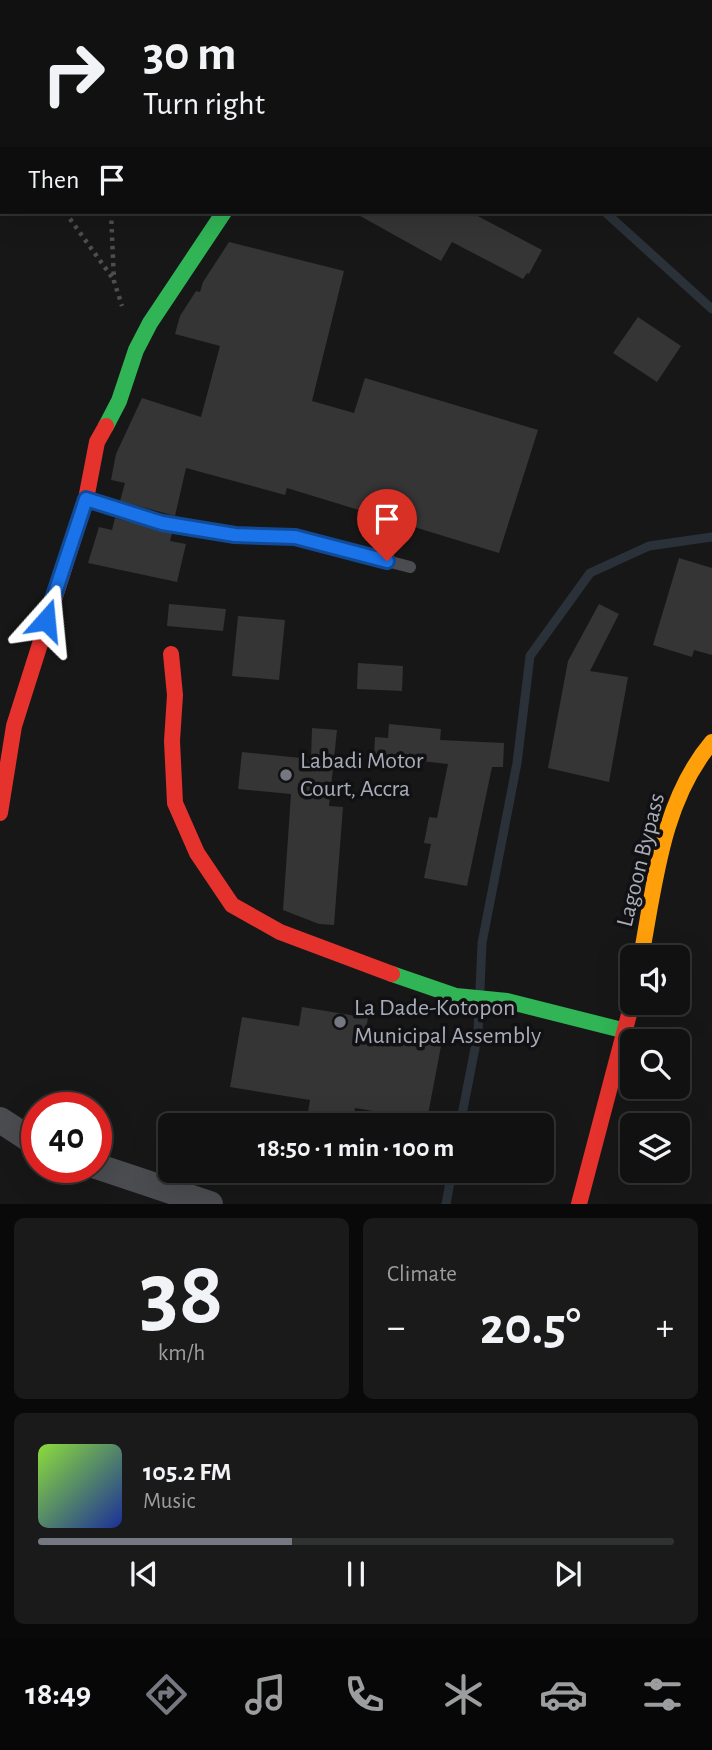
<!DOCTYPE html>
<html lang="en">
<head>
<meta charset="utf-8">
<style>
  :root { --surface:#111; --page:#1a1a1a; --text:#f1f3f6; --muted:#9c9d9f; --line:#303131; --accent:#757880 }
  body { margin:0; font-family:"Alegreya Sans",sans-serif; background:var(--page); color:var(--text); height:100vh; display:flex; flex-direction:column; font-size:26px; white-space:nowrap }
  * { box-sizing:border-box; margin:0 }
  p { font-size:23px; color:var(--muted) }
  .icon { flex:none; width:38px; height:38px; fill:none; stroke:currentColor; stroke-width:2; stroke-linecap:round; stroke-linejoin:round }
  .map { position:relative; height:1204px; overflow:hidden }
  .details { display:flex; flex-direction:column; gap:14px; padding:14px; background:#090909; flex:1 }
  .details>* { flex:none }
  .top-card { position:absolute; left:0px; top:0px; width:712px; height:214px; box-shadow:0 7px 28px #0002,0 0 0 2px var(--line); background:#111; color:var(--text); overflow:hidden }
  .buttons { position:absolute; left:620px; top:945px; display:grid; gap:14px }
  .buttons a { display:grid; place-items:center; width:70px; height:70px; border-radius:10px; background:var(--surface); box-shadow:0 7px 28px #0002,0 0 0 2px var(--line); font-size:35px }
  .speed { position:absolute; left:21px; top:1092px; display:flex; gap:14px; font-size:35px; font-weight:700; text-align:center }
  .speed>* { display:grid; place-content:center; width:91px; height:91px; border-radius:50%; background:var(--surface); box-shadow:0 7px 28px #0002,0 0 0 2px var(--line); line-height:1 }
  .speed .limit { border:10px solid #d22; background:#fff; color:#111 }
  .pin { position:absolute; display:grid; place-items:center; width:60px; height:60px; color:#fff; margin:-72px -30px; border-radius:50% 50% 50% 0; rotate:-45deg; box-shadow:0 0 7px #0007 }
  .pin .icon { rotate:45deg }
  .me { position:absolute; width:77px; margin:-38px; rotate:18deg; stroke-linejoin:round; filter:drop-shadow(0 0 5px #0008) }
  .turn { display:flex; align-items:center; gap:24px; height:147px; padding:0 28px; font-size:32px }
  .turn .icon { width:91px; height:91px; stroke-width:2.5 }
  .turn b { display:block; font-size:49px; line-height:60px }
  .then { display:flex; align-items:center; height:66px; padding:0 28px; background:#0003; gap:14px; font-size:26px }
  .big { font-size:52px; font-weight:700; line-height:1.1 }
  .details .widget { flex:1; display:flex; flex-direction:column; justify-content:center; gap:10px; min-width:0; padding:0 24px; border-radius:10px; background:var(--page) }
  .details .dial { align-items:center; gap:0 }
  .dial b { font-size:91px; line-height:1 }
  .song { display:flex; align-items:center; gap:21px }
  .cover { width:84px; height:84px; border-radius:10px; background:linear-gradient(135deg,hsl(90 70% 55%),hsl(230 70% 35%)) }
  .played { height:7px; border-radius:4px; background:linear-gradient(90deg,var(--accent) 40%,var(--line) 40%) }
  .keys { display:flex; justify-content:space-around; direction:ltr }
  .heat { display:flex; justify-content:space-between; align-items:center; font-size:38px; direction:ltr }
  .details .tiles { flex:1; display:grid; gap:14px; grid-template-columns:1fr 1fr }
  .widget:last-child { grid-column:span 2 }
  .trip { position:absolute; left:158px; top:1113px; width:396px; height:70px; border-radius:10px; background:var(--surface); box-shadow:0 7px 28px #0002,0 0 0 2px var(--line); font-weight:700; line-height:70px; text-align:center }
  .tab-bar { display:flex; height:112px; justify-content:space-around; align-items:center; background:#070707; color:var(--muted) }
  .tab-bar .icon { width:49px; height:49px }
  .tab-bar .selected { color:var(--accent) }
  .tab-bar b { font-size:32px; color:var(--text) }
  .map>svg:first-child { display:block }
</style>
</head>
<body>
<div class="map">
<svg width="712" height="1204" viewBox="0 0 712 1204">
  <rect width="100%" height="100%" fill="#171717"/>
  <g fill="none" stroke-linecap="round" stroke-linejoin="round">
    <g stroke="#2a3139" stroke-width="9">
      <path d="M365,0L367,2"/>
      <path d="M605,212L712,309"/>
      <path d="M480,989L482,943L517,763L530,656L590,573L649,546L712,537"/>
      <path d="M460,1125L478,1033L479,1006"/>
      <path d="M446,1204L452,1171"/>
    </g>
  </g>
  <g fill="#353536">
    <path d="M353,212H470L542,250L529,274L527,273L523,279L452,242L441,261Z"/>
    <path d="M229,242L344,271L312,401L354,413L365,378L538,430L499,553L287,488L285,495L186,468L175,516L120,501L125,483L111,480L116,454L142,398L201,417L220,346L175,334L180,316L196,291L200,292L203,282Z"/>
    <path d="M638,317L681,346L657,382L613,353Z"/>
    <path d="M115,518L172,533L170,541L186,544L177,582L88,563L99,527L112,530Z"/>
    <path d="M679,558L712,568V655L694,650L692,657L653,645Z"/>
    <path d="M169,604L226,609L223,631L167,626Z"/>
    <path d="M599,604L619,614L590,671L628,677L609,782L548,768L568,661Z"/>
    <path d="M238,616L285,620L279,680L232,676Z"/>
    <path d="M358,663L403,666L402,691L357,689Z"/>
    <path d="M389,724L441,729L440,740L504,743L503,767H492L467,886L424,878L431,844L424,843L429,817L437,818L448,764L374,756L375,737L388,738Z"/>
    <path d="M312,728L337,730L329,806L343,807L334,925L319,924L283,910L291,794L238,789L242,752L311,759Z"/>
    <path d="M302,1007L368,1018L365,1033L441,1046L427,1120L355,1108L352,1125H306L310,1100L230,1087L242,1017L299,1026Z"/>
  </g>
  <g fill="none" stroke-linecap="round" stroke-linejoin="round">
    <g stroke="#4d4e52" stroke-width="4.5" stroke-dasharray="3.5 5" stroke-linecap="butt">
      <path d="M213,0V2"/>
      <path d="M0,176L2,177"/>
      <path d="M65,212L114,280"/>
      <path d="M111,212L114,281L122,306"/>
    </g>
    <path stroke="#4b4c50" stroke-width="12" d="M89,501L162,523L235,535L295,537L410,567"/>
    <g stroke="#4b4c50" stroke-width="26">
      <path d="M475,2L476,0"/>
      <path d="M0,1120L37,1144"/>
      <path d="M96,1166L210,1204"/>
    </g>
    <g stroke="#30b455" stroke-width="16">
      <path d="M106,426L119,401L136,350L150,323L224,212"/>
      <path d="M392,974L456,996L507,1001L626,1031"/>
    </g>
    <path stroke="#ff9f0a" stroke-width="16" d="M641,957C655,883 662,801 712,742"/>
    <g stroke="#e5322d" stroke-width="16">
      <path d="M171,654L175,695L172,741L175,803L197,853L232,905L280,932L392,974"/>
      <path d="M0,813L14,726L86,499L97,442L106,426"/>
      <path d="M579,1204L632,1003"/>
    </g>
  </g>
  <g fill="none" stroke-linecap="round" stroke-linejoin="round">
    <defs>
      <path id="route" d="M46,620L86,499L162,523L235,535L295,537L387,561"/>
    </defs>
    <use href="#route" stroke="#114b97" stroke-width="18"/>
    <use href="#route" stroke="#1a73e8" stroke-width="12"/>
  </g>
  <g fill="#757880" stroke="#111113" stroke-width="2.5">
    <circle cx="286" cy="775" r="7"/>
    <circle cx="340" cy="1022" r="7"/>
  </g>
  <g text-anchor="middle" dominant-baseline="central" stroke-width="7" stroke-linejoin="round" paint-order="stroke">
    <g font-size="24" fill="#a8acb8" stroke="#111113" text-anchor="start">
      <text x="300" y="761">Labadi Motor<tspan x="300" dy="28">Court, Accra</tspan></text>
      <text x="354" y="1008">La Dade-Kotopon<tspan x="354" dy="28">Municipal Assembly</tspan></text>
    </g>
    <g font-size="24" fill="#a8acb8" stroke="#111113">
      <text transform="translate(641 860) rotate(-76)">Lagoon Bypass</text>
    </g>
  </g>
</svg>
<div class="buttons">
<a><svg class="icon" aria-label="sound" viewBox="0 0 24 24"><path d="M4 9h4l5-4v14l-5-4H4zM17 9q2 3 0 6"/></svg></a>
<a><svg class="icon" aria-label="search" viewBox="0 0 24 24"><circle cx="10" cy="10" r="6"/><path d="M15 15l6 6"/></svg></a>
<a><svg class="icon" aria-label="layers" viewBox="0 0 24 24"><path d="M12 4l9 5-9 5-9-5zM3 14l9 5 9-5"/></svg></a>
</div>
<div class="speed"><div class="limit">40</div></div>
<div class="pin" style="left:387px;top:561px;background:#d93025"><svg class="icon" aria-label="arrive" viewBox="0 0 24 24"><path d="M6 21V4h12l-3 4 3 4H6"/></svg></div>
<svg class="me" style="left:46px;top:620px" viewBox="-20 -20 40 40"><path d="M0-17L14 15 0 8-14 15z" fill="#1a73e8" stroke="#fff" stroke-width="4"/></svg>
<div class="trip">18:50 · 1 min · 100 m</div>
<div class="top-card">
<div class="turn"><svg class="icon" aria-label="right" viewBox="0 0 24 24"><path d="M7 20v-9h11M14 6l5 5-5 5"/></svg><div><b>30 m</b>Turn right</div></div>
<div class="then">Then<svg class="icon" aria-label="arrive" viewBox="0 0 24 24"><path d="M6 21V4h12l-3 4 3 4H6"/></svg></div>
</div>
</div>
<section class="details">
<div class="tiles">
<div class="widget dial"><b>38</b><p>km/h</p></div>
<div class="widget"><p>Climate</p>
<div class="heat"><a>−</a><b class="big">20.5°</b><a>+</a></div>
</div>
<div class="widget">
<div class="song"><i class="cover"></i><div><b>105.2 FM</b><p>Music</p></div></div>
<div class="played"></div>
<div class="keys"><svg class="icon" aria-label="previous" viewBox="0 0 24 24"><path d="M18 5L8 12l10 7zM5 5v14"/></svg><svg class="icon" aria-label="pause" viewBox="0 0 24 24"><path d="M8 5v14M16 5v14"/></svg><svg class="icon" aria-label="next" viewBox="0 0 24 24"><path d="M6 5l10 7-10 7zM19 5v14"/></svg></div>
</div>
</div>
</section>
<nav class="tab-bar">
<b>18:49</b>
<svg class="icon selected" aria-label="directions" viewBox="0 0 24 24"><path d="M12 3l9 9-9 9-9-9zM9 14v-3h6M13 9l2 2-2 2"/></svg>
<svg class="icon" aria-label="music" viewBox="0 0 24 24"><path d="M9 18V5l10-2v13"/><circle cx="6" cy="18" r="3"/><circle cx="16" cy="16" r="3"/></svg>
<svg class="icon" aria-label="phone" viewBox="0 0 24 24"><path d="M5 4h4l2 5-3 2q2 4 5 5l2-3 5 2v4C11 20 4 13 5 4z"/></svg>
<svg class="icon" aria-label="climate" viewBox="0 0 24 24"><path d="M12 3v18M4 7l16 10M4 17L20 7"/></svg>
<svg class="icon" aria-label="car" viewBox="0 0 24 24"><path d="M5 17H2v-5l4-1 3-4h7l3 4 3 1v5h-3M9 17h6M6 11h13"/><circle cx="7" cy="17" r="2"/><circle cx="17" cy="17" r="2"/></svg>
<svg class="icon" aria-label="filters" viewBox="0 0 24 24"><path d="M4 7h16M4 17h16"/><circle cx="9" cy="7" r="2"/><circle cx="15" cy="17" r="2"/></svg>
</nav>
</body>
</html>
